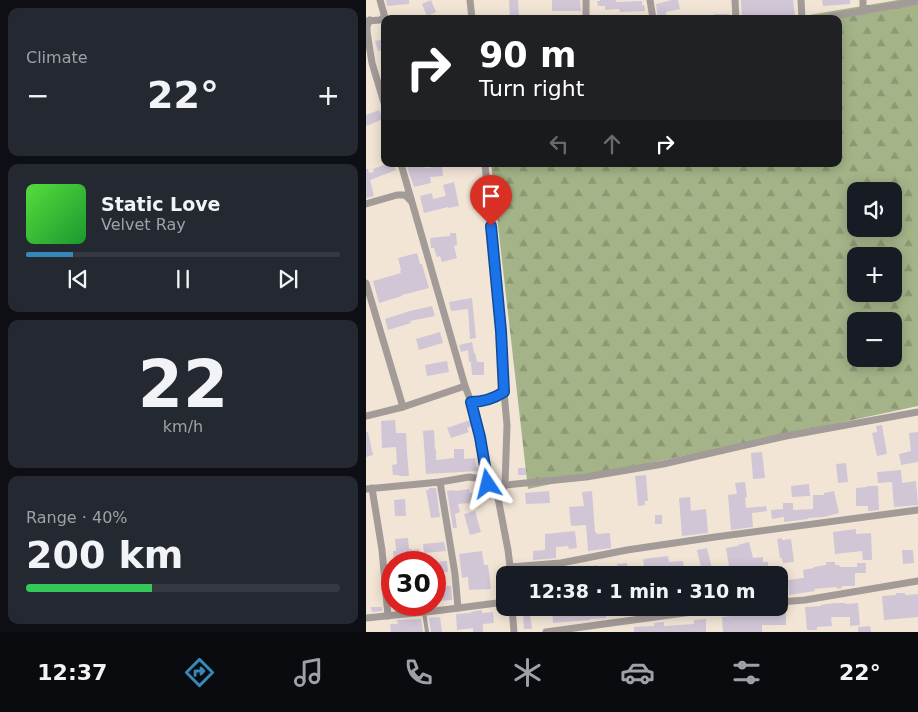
<!DOCTYPE html>
<html lang="en">
<head>
<meta charset="utf-8">
<style>
  :root { --surface:#171b24; --page:#242831; --text:#f1f3f6; --muted:#9ea1a6; --line:#363941; --accent:#3887b9 }
  body { margin:0; font-family:"DejaVu Sans",sans-serif; background:var(--page); color:var(--text); height:100vh; display:flex; flex-direction:column; font-size:19px; white-space:nowrap }
  * { box-sizing:border-box; margin:0 }
  p { font-size:16px; color:var(--muted) }
  .icon { flex:none; width:28px; height:28px; fill:none; stroke:currentColor; stroke-width:2; stroke-linecap:round; stroke-linejoin:round }
  .map { position:relative; flex:1; overflow:hidden }
  .details { display:flex; flex-direction:column; gap:8px; padding:8px; background:#0d0f14; width:366px }
  .details>* { flex:none }
  .banner { position:absolute; left:15px; top:15px; width:461px; height:152px; border-radius:10px; box-shadow:0 2px 12px #0003; background:#202124; color:#fff; overflow:hidden }
  .tools { position:absolute; left:481px; top:182px; display:grid; gap:10px }
  .tools a { display:grid; place-items:center; width:55px; height:55px; border-radius:10px; background:var(--surface); box-shadow:0 2px 12px #0003; font-size:25px }
  .speed { position:absolute; left:15px; top:551px; display:flex; gap:10px; font-size:25px; font-weight:700; text-align:center }
  .speed>* { display:grid; place-content:center; width:65px; height:65px; border-radius:50%; background:var(--surface); box-shadow:0 2px 12px #0003; line-height:1 }
  .speed .limit { border:8px solid #d22; background:#fff; color:#111 }
  .pin { position:absolute; display:grid; place-items:center; width:42px; height:42px; color:#fff; margin:-51px -21px; border-radius:50% 50% 50% 0; rotate:-45deg; box-shadow:0 0 5px #0007 }
  .pin .icon { rotate:45deg }
  .me { position:absolute; width:55px; margin:-28px; rotate:350deg; stroke-linejoin:round; filter:drop-shadow(0 0 4px #0008) }
  .turn { display:flex; align-items:center; gap:18px; height:105px; padding:0 15px; font-size:22px }
  .turn .icon { width:65px; height:65px; stroke-width:2.5 }
  .turn b { display:block; font-size:35px; line-height:42px }
  .lanes { display:flex; align-items:center; height:48px; padding:0 15px; background:#0003; justify-content:center; gap:25px; direction:ltr }
  .lanes .off { opacity:.35 }
  .big { font-size:38px; font-weight:700; line-height:1.1 }
  .details .card { flex:1; display:flex; flex-direction:column; justify-content:center; gap:8px; min-width:0; padding:0 18px; border-radius:10px; background:var(--page) }
  .details .dial { align-items:center; gap:0 }
  .dial b { font-size:65px; line-height:1 }
  .song { display:flex; align-items:center; gap:15px }
  .cover { width:60px; height:60px; border-radius:8px; background:linear-gradient(135deg,hsl(110 70% 55%),hsl(130 70% 35%)) }
  .played { height:5px; border-radius:2px; background:linear-gradient(90deg,var(--accent) 15%,var(--line) 15%) }
  .keys { display:flex; justify-content:space-around; direction:ltr }
  .heat { display:flex; justify-content:space-between; align-items:center; font-size:28px; direction:ltr }
  .charge { height:8px; border-radius:4px; background:linear-gradient(90deg,#34c759 40%,var(--line) 0) }
  .trip { position:absolute; left:130px; top:566px; width:292px; height:50px; border-radius:10px; background:var(--surface); box-shadow:0 2px 12px #0003; font-weight:700; line-height:50px; text-align:center }
  .tabs { display:flex; height:80px; justify-content:space-around; align-items:center; background:#090b0e; color:var(--muted) }
  .tabs .icon { width:35px; height:35px }
  .tabs .on { color:var(--accent) }
  .tabs b { font-size:22px; color:var(--text) }
  main { display:flex; flex:1; min-height:0 }
  .map>svg:first-child { display:block }
</style>
</head>
<body>
<main>
<section class="details">
<div class="card"><p>Climate</p>
<div class="heat"><a>−</a><b class="big">22°</b><a>+</a></div>
</div>
<div class="card">
<div class="song"><i class="cover"></i><div><b>Static Love</b><p>Velvet Ray</p></div></div>
<div class="played"></div>
<div class="keys"><svg class="icon" aria-label="previous" viewBox="0 0 24 24"><path d="M18 5L8 12l10 7zM5 5v14"/></svg><svg class="icon" aria-label="pause" viewBox="0 0 24 24"><path d="M8 5v14M16 5v14"/></svg><svg class="icon" aria-label="next" viewBox="0 0 24 24"><path d="M6 5l10 7-10 7zM19 5v14"/></svg></div>
</div>
<div class="card dial"><b>22</b><p>km/h</p></div>
<div class="card"><p>Range · 40%</p><b class="big">200 km</b><div class="charge"></div></div>
</section>
<div class="map">
<svg width="552" height="632" viewBox="0 0 552 632">
  <defs>
    <pattern id="forest-firs" width="22" height="20" patternUnits="userSpaceOnUse" patternTransform="scale(1.25)"><rect width="22" height="20" fill="#a4b388"/><path d="M5 1l3.5 6h-7zM16 11l3.5 6h-7z" fill="#8c9974"/></pattern>
  </defs>
  <rect width="100%" height="100%" fill="#f2e5d6"/>
  <path fill="url(#forest-firs)" fill-rule="evenodd" d="M532,0H552V406L162,489L125,164H472V19H419ZM490,191H528V229H490ZM490,256H528V294H490ZM490,321H528V359H490Z"/>
  <g fill="#d0c6d6">
    <path d="M20,0H43V4L21,6Z"/>
    <path d="M65,0L70,12L61,16L56,4Z"/>
    <path d="M143,0H152L153,19H144Z"/>
    <path d="M186,0H214L215,11H186Z"/>
    <path d="M234,0H250V2L276,1V5H278L279,11L254,12L253,9L239,10V6H232L231,1H234Z"/>
    <path d="M306,0H312L314,9L300,12L301,19H292L290,4Z"/>
    <path d="M375,0H427L429,16L401,19H376Z"/>
    <path d="M456,0H484V4L457,6Z"/>
    <rect x="348" y="14" width="15" height="5"/>
    <path d="M19,39V49L12,51L9,41Z"/>
    <path d="M13,110L17,119L0,126V115Z"/>
    <path d="M20,164H27L30,170L4,180L8,196L0,198V169H2L3,173L8,172L7,169Z"/>
    <path d="M40,164H58L59,168L76,166L77,176L64,177L65,183L48,187Z"/>
    <path d="M88,182L93,206L82,208V207L58,213L54,196L66,193L67,199L80,196L77,185Z"/>
    <path d="M84,233H90L91,245L88,246L91,258L76,262L74,256L71,257L68,248H65L64,238L84,236Z"/>
    <path d="M51,253L54,264H56L60,278L63,288L36,295V296L13,303L7,281L35,273L34,271L35,270L32,258Z"/>
    <path d="M106,298L110,338L104,339L102,309L85,311L83,302Z"/>
    <path d="M66,306L69,316L44,321L45,323L22,330L19,319L44,311Z"/>
    <path d="M74,332L77,343L53,350L50,339Z"/>
    <path d="M106,342L108,353H109L111,362H118V375H106L105,362H103L102,350L95,352L93,345Z"/>
    <path d="M81,361L83,372L61,376L59,365Z"/>
    <path d="M29,420L30,433H40L41,452L43,476H33V475H27L26,465L31,464L30,447L16,448L15,421Z"/>
    <path d="M104,420L106,426L101,428L103,432L85,438L81,428Z"/>
    <path d="M516,425L521,454L511,456L506,433L511,432L510,426Z"/>
    <path d="M68,430L69,449H70V460L88,458V449H98V459L109,458L110,467H112L113,471L60,474L57,431Z"/>
    <path d="M0,432H2L7,455L0,457Z"/>
    <path d="M552,432V462L535,465L533,454L545,451L543,433Z"/>
    <path d="M396,452L399,478L387,479L385,453Z"/>
    <path d="M480,463L482,482L472,483L470,464Z"/>
    <rect x="152" y="468" width="8" height="7"/>
    <path d="M535,470L536,483L550,481L552,505L528,507L526,482L512,483L511,472Z"/>
    <path d="M280,475L282,501H279V505L272,506L269,476Z"/>
    <path d="M379,482L381,497L379,498L380,508L400,506L401,511L386,513L387,527L365,530L362,495L371,494L369,483Z"/>
    <path d="M443,484L444,496L426,497L425,486Z"/>
    <path d="M501,486H512L513,510L502,511V506H490V488L501,487Z"/>
    <path d="M63,488H70L74,517L65,518L60,490H63Z"/>
    <path d="M103,489L104,493H117V501H104V503L92,504L94,512L89,514L91,528H87L81,491L89,490V491Z"/>
    <path d="M183,491L184,503L160,504L159,493Z"/>
    <path d="M226,491L229,532H230L231,534L244,533L245,548L222,551L220,525L205,526L203,507L218,506L216,492Z"/>
    <path d="M468,491L473,513L458,517L442,518V519L418,522V517L406,519L405,510L417,509V503H427V510L447,509V495H458V493Z"/>
    <path d="M324,497L325,511L340,509L342,533L316,536L313,498Z"/>
    <path d="M39,499L40,516H29L28,500Z"/>
    <path d="M109,511L115,532L104,535L98,514Z"/>
    <rect x="289" y="515" width="7" height="9"/>
    <path d="M490,529V534L505,533L506,560H497L496,551L469,554L467,532Z"/>
    <path d="M209,531L211,548L203,549L202,546L190,547V558L167,560V551L179,550V534Z"/>
    <path d="M42,538L43,549H46V550L53,549L54,562H28L27,551H30L29,539Z"/>
    <path d="M416,538V540L425,539L428,562L417,563L416,558H414L411,539Z"/>
    <path d="M78,542L80,551L58,553L57,544Z"/>
    <path d="M383,542L387,558L397,557V562H402V570H390V566L372,569L373,572L364,573L360,548L372,546V545Z"/>
    <path d="M341,548L347,573L337,575L331,550Z"/>
    <path d="M536,550H547L548,563L537,564Z"/>
    <path d="M116,551L118,565H122L125,589L103,590L102,577L96,578L93,554Z"/>
    <path d="M302,556L303,562L317,561L319,575H307V573L290,574V575H279L277,559Z"/>
    <path d="M81,561L82,572L69,573V562Z"/>
    <path d="M460,562H469V565H473L474,567H491V563H500V573H489V586H476V588L471,589V587L448,589L449,591L423,595L422,580L438,578L437,570L448,568V567L460,565Z"/>
    <path d="M261,563L262,575H252L251,564Z"/>
    <path d="M231,565L233,575H223L222,567Z"/>
    <path d="M85,586L86,600L69,601V587Z"/>
    <path d="M530,593H539V595L552,594V617L518,620L516,596L530,595Z"/>
    <path d="M469,603H479V604L492,603L494,625L484,626V617H465L466,626L451,627V630H441L439,607L455,606L454,605Z"/>
    <path d="M5,607H16V611L6,612Z"/>
    <path d="M157,608H163L166,629H158Z"/>
    <path d="M186,608H240V618L224,619V620L187,623Z"/>
    <path d="M258,608H282L283,612L264,615V614H259Z"/>
    <path d="M116,610V613L127,612L128,623L117,624V632H107V628L91,630L90,614L105,613V612Z"/>
    <path d="M420,611V625H396V632H357L356,617L386,614V612Z"/>
    <path d="M74,617L76,632H65L63,618Z"/>
    <path d="M55,619L57,632H25L24,624H32L31,620Z"/>
    <path d="M340,619V632H268V627L288,626V623L298,622V626L328,624V620Z"/>
    <path d="M504,626L505,632H492V627Z"/>
  </g>
  <g fill="none" stroke-linecap="round" stroke-linejoin="round">
    <path stroke="#a39b97" stroke-width="4" d="M58,612L61,632"/>
    <g stroke="#a39b97" stroke-width="7">
      <path d="M104,0L106,19"/>
      <path d="M284,0L287,19"/>
      <path d="M369,0L370,19"/>
      <path d="M435,0L436,19"/>
      <path d="M497,0V11"/>
      <path d="M220,19V0"/>
      <path d="M452,19L552,1"/>
      <path d="M4,20L1,26V32L6,63L19,106"/>
      <path d="M0,21L14,20L18,17V14L14,0"/>
      <path d="M35,164L99,386C112,417 116,451 122,484"/>
      <path d="M0,204L31,195H39L45,201"/>
      <path d="M0,283L37,407"/>
      <path d="M105,402C118,402 127,399 138,392"/>
      <path d="M0,416L37,407L99,386"/>
      <path d="M74,482L89,574L92,608"/>
      <path d="M139,485L220,477L297,464L420,436L552,412"/>
      <path d="M6,488L16,550L22,616"/>
      <path d="M0,489L74,482L103,477L116,479L122,484L132,498L139,485L141,425L138,392L135,331L119,164"/>
      <path d="M132,498L142,550L145,575"/>
      <path d="M144,567L195,563L261,550L349,537L552,510"/>
      <path d="M414,602L439,600L552,581"/>
      <path d="M146,608L148,632"/>
      <path d="M0,618L69,611L139,602"/>
      <path d="M180,632L355,608"/>
    </g>
  </g>
  <g fill="none" stroke-linecap="round" stroke-linejoin="round">
    <defs>
      <path id="route" d="M122,484L114,437L105,402C118,402 127,399 138,392L135,331L125,226"/>
    </defs>
    <use href="#route" stroke="#114b97" stroke-width="12"/>
    <use href="#route" stroke="#1a73e8" stroke-width="9"/>
  </g>
</svg>
<div class="tools">
<a><svg class="icon" aria-label="sound" viewBox="0 0 24 24"><path d="M4 9h4l5-4v14l-5-4H4zM17 9q2 3 0 6"/></svg></a>
<a>+</a>
<a>−</a>
</div>
<div class="speed"><div class="limit">30</div></div>
<div class="pin" style="left:125px;top:226px;background:#d93025"><svg class="icon" aria-label="arrive" viewBox="0 0 24 24"><path d="M6 21V4h12l-3 4 3 4H6"/></svg></div>
<svg class="me" style="left:122px;top:484px" viewBox="-20 -20 40 40"><path d="M0-17L14 15 0 8-14 15z" fill="#1a73e8" stroke="#fff" stroke-width="4"/></svg>
<div class="trip">12:38 · 1 min · 310 m</div>
<div class="banner">
<div class="turn"><svg class="icon" aria-label="right" viewBox="0 0 24 24"><path d="M7 20v-9h11M14 6l5 5-5 5"/></svg><div><b>90 m</b>Turn right</div></div>
<div class="lanes"><svg class="icon off" aria-label="left" viewBox="0 0 24 24"><path d="M17 20v-9H6M10 6l-5 5 5 5"/></svg><svg class="icon off" aria-label="ahead" viewBox="0 0 24 24"><path d="M12 20V5M6 11l6-6 6 6"/></svg><svg class="icon" aria-label="right" viewBox="0 0 24 24"><path d="M7 20v-9h11M14 6l5 5-5 5"/></svg></div>
</div>
</div>
</main>
<nav class="tabs">
<b>12:37</b>
<svg class="icon on" aria-label="directions" viewBox="0 0 24 24"><path d="M12 3l9 9-9 9-9-9zM9 14v-3h6M13 9l2 2-2 2"/></svg>
<svg class="icon" aria-label="music" viewBox="0 0 24 24"><path d="M9 18V5l10-2v13"/><circle cx="6" cy="18" r="3"/><circle cx="16" cy="16" r="3"/></svg>
<svg class="icon" aria-label="phone" viewBox="0 0 24 24"><path d="M5 4h4l2 5-3 2q2 4 5 5l2-3 5 2v4C11 20 4 13 5 4z"/></svg>
<svg class="icon" aria-label="climate" viewBox="0 0 24 24"><path d="M12 3v18M4 7l16 10M4 17L20 7"/></svg>
<svg class="icon" aria-label="car" viewBox="0 0 24 24"><path d="M5 17H2v-5l4-1 3-4h7l3 4 3 1v5h-3M9 17h6M6 11h13"/><circle cx="7" cy="17" r="2"/><circle cx="17" cy="17" r="2"/></svg>
<svg class="icon" aria-label="filters" viewBox="0 0 24 24"><path d="M4 7h16M4 17h16"/><circle cx="9" cy="7" r="2"/><circle cx="15" cy="17" r="2"/></svg>
<b>22°</b>
</nav>
</body>
</html>
